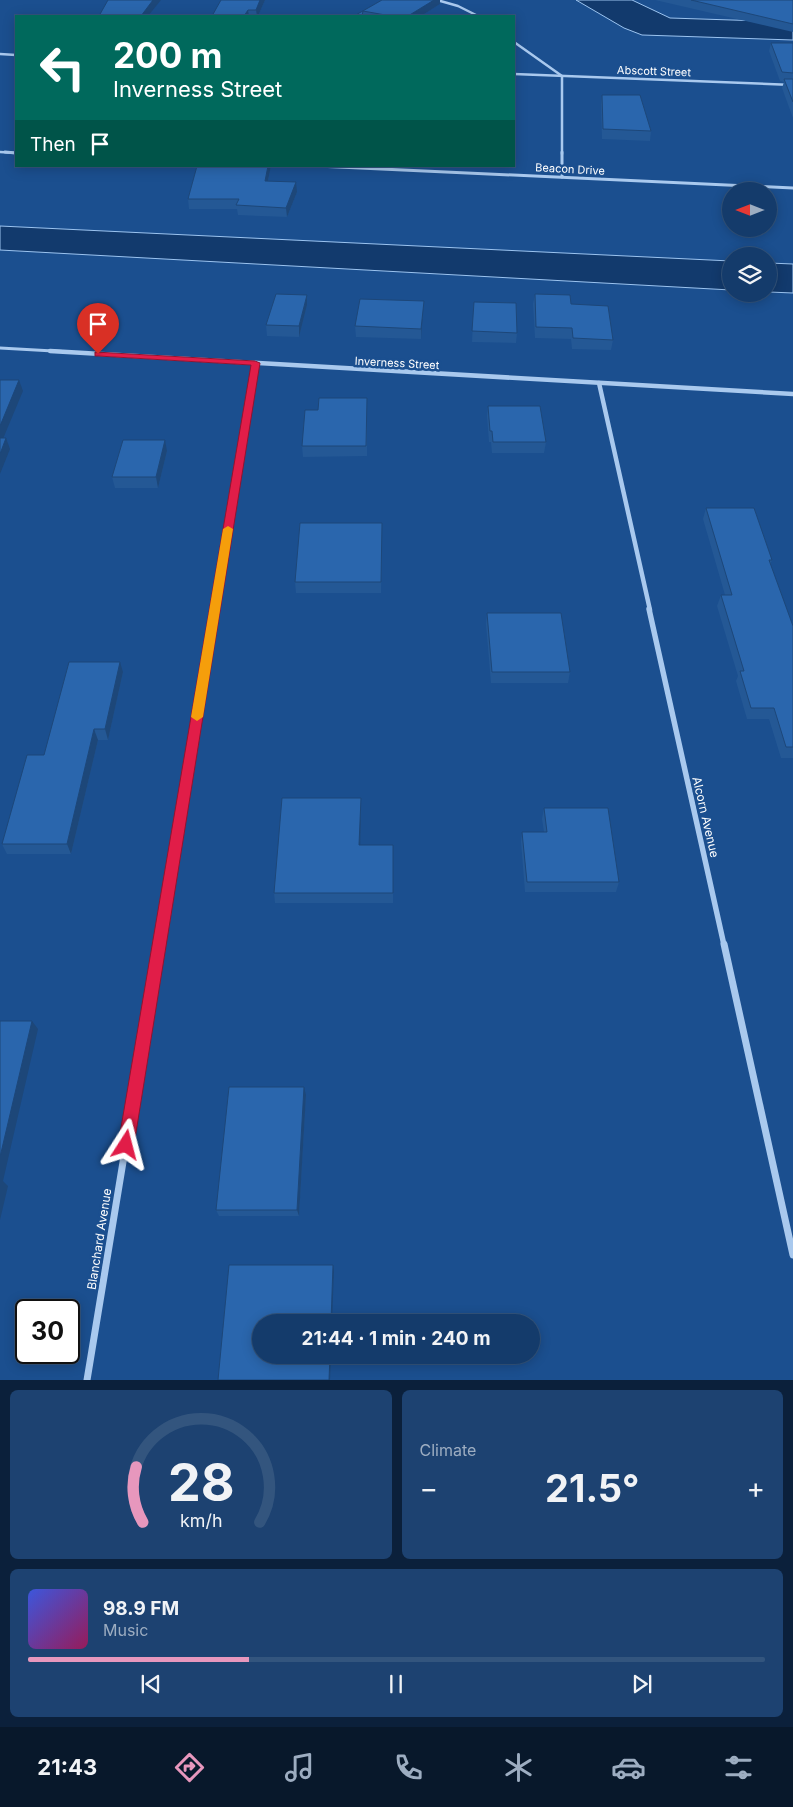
<!DOCTYPE html>
<html lang="en">
<head>
<meta charset="utf-8">
<style>
  :root { --surface:#143b6b; --page:#1d4271; --text:#f1f3f6; --muted:#9dadc1; --line:#33557e; --accent:#e797bd }
  body { margin:0; font-family:Inter,sans-serif; background:var(--page); color:var(--text); height:100vh; display:flex; flex-direction:column; font-size:19px; white-space:nowrap }
  * { box-sizing:border-box; margin:0 }
  p { font-size:16px; color:var(--muted) }
  .icon { flex:none; width:28px; height:28px; fill:none; stroke:currentColor; stroke-width:2; stroke-linecap:round; stroke-linejoin:round }
  .map { position:relative; height:1380px; overflow:hidden }
  .panel { display:flex; flex-direction:column; gap:10px; padding:10px; background:#0b203b; flex:1 }
  .panel>* { flex:none }
  .top-card { position:absolute; left:15px; top:15px; width:500px; height:152px; border-radius:0px; box-shadow:0 2px 12px #0003,0 0 0 1px var(--line); background:#00695c; color:#fff; overflow:hidden }
  .needle { width:32px; rotate:270deg }
  .tools { position:absolute; left:722px; top:182px; display:grid; gap:10px }
  .tools a { display:grid; place-items:center; width:55px; height:55px; border-radius:50%; background:var(--surface); box-shadow:0 2px 12px #0003,0 0 0 1px var(--line); font-size:25px }
  .speed { position:absolute; left:15px; top:1299px; display:flex; gap:10px; font-size:25px; font-weight:700; text-align:center }
  .speed>* { display:grid; place-content:center; width:65px; height:65px; border-radius:50%; background:var(--surface); box-shadow:0 2px 12px #0003,0 0 0 1px var(--line); line-height:1 }
  .speed .limit { border:2px solid #111; border-radius:8px; background:#fff; color:#111 }
  .pin { position:absolute; display:grid; place-items:center; width:42px; height:42px; color:#fff; margin:-51px -21px; border-radius:50% 50% 50% 0; rotate:-45deg; box-shadow:0 0 5px #0007 }
  .pin .icon { rotate:45deg }
  .me { position:absolute; width:55px; margin:-28px; rotate:9deg; stroke-linejoin:round; filter:drop-shadow(0 0 4px #0008) }
  .turn { display:flex; align-items:center; gap:18px; height:105px; padding:0 15px; font-size:22px }
  .turn .icon { width:65px; height:65px; stroke-width:2.5 }
  .turn b { display:block; font-size:35px; line-height:42px }
  .then { display:flex; align-items:center; height:48px; padding:0 15px; background:#0003; gap:10px; font-size:19px }
  .big { font-size:38px; font-weight:700; line-height:1.1 }
  .panel .tile { flex:1; display:flex; flex-direction:column; justify-content:center; gap:8px; min-width:0; padding:0 18px; border-radius:8px; background:var(--page) }
  .panel .dial { align-items:center; gap:0 }
  .dial svg { height:130px; overflow:visible; fill:none; stroke:var(--line); stroke-width:7; stroke-linecap:round; text-anchor:middle }
  .dial text { fill:var(--text); stroke:none }
  .song { display:flex; align-items:center; gap:15px }
  .cover { width:60px; height:60px; border-radius:8px; background:linear-gradient(135deg,hsl(230 70% 55%),hsl(330 70% 35%)) }
  .played { height:5px; border-radius:2px; background:linear-gradient(90deg,var(--accent) 30%,var(--line) 30%) }
  .keys { display:flex; justify-content:space-around; direction:ltr }
  .heat { display:flex; justify-content:space-between; align-items:center; font-size:28px; direction:ltr }
  .panel .tiles { flex:1; display:grid; gap:10px; grid-template-columns:1fr 1fr }
  .tile:last-child { grid-column:span 2 }
  .trip { position:absolute; left:252px; top:1314px; width:288px; height:50px; border-radius:25px; background:var(--surface); box-shadow:0 2px 12px #0003,0 0 0 1px var(--line); font-weight:700; line-height:50px; text-align:center }
  .tab-bar { display:flex; height:80px; justify-content:space-around; align-items:center; background:#08182b; color:var(--muted) }
  .tab-bar .icon { width:35px; height:35px }
  .tab-bar .on { color:var(--accent) }
  .tab-bar b { font-size:22px; color:var(--text) }
  .map>svg:first-child { display:block }
</style>
</head>
<body>
<div class="map">
<svg width="793" height="1380" viewBox="0 0 793 1380">
  <rect width="100%" height="100%" fill="#1b4f8f"/>
  <g fill="#123a6d" stroke="#9cc4f0">
    <path d="M576,0H632L670,18L793,22V40L642,35L624,28Z"/>
    <path d="M0,226L731,261V290L0,250Z"/>
    <path d="M769,263L793,264V293L769,292Z"/>
  </g>
  <g fill="none" stroke-linecap="round" stroke-linejoin="round">
    <g stroke="#a9c9ee" stroke-width="2.5">
      <path d="M437,0L458,6L478,16"/>
      <path d="M514,42L562,76V154"/>
      <path d="M0,54L16,55"/>
      <path d="M514,74L793,85"/>
      <path d="M0,152L16,153"/>
    </g>
    <g stroke="#a9c9ee" stroke-width="3">
      <path d="M5,152L16,153"/>
      <path d="M562,152V177"/>
      <path d="M317,166L793,188"/>
      <path d="M0,348L71,352"/>
    </g>
    <g stroke="#a9c9ee" stroke-width="4.5">
      <path d="M50,351L793,394"/>
      <path d="M599,383L650,610"/>
      <path d="M214,610L255,363"/>
    </g>
    <g stroke="#a9c9ee" stroke-width="5.5">
      <path d="M649,609L724,945"/>
      <path d="M159,945L214,609"/>
    </g>
    <g stroke="#a9c9ee" stroke-width="7">
      <path d="M724,944L793,1255"/>
      <path d="M87,1380L159,944"/>
    </g>
  </g>
  <g fill="#245895">
    <path d="M265,0L258,16H212Z"/>
    <path d="M382,0L440,4L421,16H354Z"/>
    <path d="M655,0H793V32Z"/>
    <path d="M771,43H793V118L782,88L784,82L780,81L769,51Z"/>
    <path d="M602,95L651,131L650,141L602,139L601,104Z"/>
    <path d="M197,166H271L268,181L297,192L287,217L238,215L237,209H189L188,199Z"/>
    <path d="M535,294L571,304L613,340L611,350L572,349L571,339L535,338L533,304Z"/>
    <path d="M307,295V305L299,337L267,336L266,325Z"/>
    <path d="M474,302L517,333L516,343L472,342Z"/>
    <path d="M423,312L421,339L356,337L355,326Z"/>
    <path d="M367,398V456L303,457L302,446L318,410Z"/>
    <path d="M488,406L546,442L544,453H492L491,442H489L487,416Z"/>
    <path d="M167,451L158,488H115L112,477Z"/>
    <path d="M706,508L772,560L770,565L793,626V758H781L769,719H747L736,681L738,676L717,606L721,595H725L703,519Z"/>
    <path d="M382,523L381,593H296L295,582Z"/>
    <path d="M487,613L570,672L568,683H491L486,624Z"/>
    <path d="M123,672L108,740H98L71,854H7L2,844Z"/>
    <path d="M361,798V809L360,845H393V903H275L274,893Z"/>
    <path d="M544,808L619,882L616,892H525L521,842L522,832H544L542,819Z"/>
    <path d="M306,1095L299,1216H219L216,1210Z"/>
  </g>
  <g fill="#1d4779">
    <path d="M153,0H161L148,16H141Z"/>
    <path d="M260,0H265L258,16H257L256,10Z"/>
    <path d="M434,0H440V4L421,16H408Z"/>
    <path d="M248,10L249,16H244Z"/>
    <path d="M268,166H271L266,190L265,181Z"/>
    <path d="M296,182L297,192L287,217L286,208Z"/>
    <path d="M307,295V305L299,337V326Z"/>
    <path d="M424,301L423,312L421,339V329Z"/>
    <path d="M19,380L23,391L0,446V426Z"/>
    <path d="M6,438L10,449L0,474V454Z"/>
    <path d="M165,440L167,451L158,488L156,477Z"/>
    <path d="M120,662L123,672L108,740L105,729Z"/>
    <path d="M94,729L98,740L71,854L67,844Z"/>
    <path d="M361,798V809L360,855L359,845Z"/>
    <path d="M32,1021L38,1029L3,1181L8,1186L0,1220V1157Z"/>
    <path d="M304,1087L306,1095L299,1216L297,1210Z"/>
    <path d="M333,1265L334,1271L332,1322H331Z"/>
    <path d="M330,1355H331L330,1380H329Z"/>
  </g>
  <g fill="#2a66ad" stroke="#1d4779">
    <path d="M108,0H153L141,16H99Z"/>
    <path d="M221,0H260L256,10H248L244,16H212Z"/>
    <path d="M382,0H434L408,16H391L363,11L362,16H354Z"/>
    <path d="M691,0H793V24Z"/>
    <path d="M771,43H793V73L782,72Z"/>
    <path d="M784,79H793V102Z"/>
    <path d="M602,95H640L651,131L603,129Z"/>
    <path d="M197,166H268L265,181L296,182L286,208L236,205L239,199H188Z"/>
    <path d="M276,294L307,295L299,326L266,325Z"/>
    <path d="M535,294L570,295L571,304L608,306L613,340L573,338L572,328L536,327Z"/>
    <path d="M360,299L424,301L421,329L355,326Z"/>
    <path d="M474,302L516,303L517,333L472,331Z"/>
    <path d="M0,380H19L0,426Z"/>
    <path d="M319,398H367L366,446H302L305,410H318Z"/>
    <path d="M488,406H540L546,442H493L492,431H490Z"/>
    <path d="M0,438H6L0,454Z"/>
    <path d="M123,440H165L156,477H112Z"/>
    <path d="M706,508H754L772,560H769L793,626V747H786L774,708H751L740,671H744L721,595H732Z"/>
    <path d="M300,523H382L381,582H295Z"/>
    <path d="M487,613H561L570,672H492Z"/>
    <path d="M69,662H120L105,729H94L67,844H2L27,755H44Z"/>
    <path d="M282,798H361L359,845H393V893H274Z"/>
    <path d="M544,808H608L619,882H527L522,832H547Z"/>
    <path d="M0,1021H32L0,1157Z"/>
    <path d="M229,1087H304L297,1210H216Z"/>
    <path d="M229,1265H333L331,1322H261V1355H330L329,1380H218Z"/>
  </g>
  <path fill="#e11d48" stroke="#92132f" d="M95,352L255,361L260,363L134,1145L132,1151L126,1153L120,1151L118,1145L251,365L98,356H95Z"/>
  <path fill="#f59e0b" d="M228,526L233,529L203,717L197,721L191,717L223,529Z"/>
  <g text-anchor="middle" dominant-baseline="central" stroke-width="5" stroke-linejoin="round" paint-order="stroke">
    <g font-size="11" fill="#fff" stroke="#1b4f8f">
      <text transform="translate(654 71) rotate(2)">Abscott Street</text>
      <text transform="translate(570 169) rotate(3)">Beacon Drive</text>
      <text transform="translate(397 363) rotate(3)">Inverness Street</text>
    </g>
    <g font-size="12" fill="#fff" stroke="#1b4f8f">
      <text transform="translate(706 817) rotate(77)">Alcorn Avenue</text>
      <text transform="translate(99 1239) rotate(-81)">Blanchard Avenue</text>
    </g>
  </g>
</svg>
<div class="tools">
<a><svg class="needle" viewBox="-14 -14 28 28"><path d="M0-13l5 13h-10z" fill="#e53935"/><path d="M0 13l5-13h-10z" fill="#9dadc1"/></svg></a>
<a><svg class="icon" aria-label="layers" viewBox="0 0 24 24"><path d="M12 4l9 5-9 5-9-5zM3 14l9 5 9-5"/></svg></a>
</div>
<div class="speed"><div class="limit">30</div></div>
<div class="pin" style="left:98px;top:354px;background:#d93025"><svg class="icon" aria-label="arrive" viewBox="0 0 24 24"><path d="M6 21V4h12l-3 4 3 4H6"/></svg></div>
<svg class="me" style="left:126px;top:1145px" viewBox="-20 -20 40 40"><path d="M0-17L14 15 0 8-14 15z" fill="#e11d48" stroke="#fff" stroke-width="4"/></svg>
<div class="trip">21:44 · 1 min · 240 m</div>
<div class="top-card">
<div class="turn"><svg class="icon" aria-label="left" viewBox="0 0 24 24"><path d="M17 20v-9H6M10 6l-5 5 5 5"/></svg><div><b>200 m</b>Inverness Street</div></div>
<div class="then">Then<svg class="icon" aria-label="arrive" viewBox="0 0 24 24"><path d="M6 21V4h12l-3 4 3 4H6"/></svg></div>
</div>
</div>
<section class="panel">
<div class="tiles">
<div class="tile dial"><svg viewBox="0 0 100 80">
<path d="M14 69A42 42 0 1 1 86 69"/>
<path d="M14 69A42 42 0 0 1 10 35" stroke="#e797bd"/>
<text x="50" y="56" font-size="32" font-weight="700">28</text>
<text x="50" y="72" font-size="11">km/h</text>
</svg></div>
<div class="tile"><p>Climate</p>
<div class="heat"><a>−</a><b class="big">21.5°</b><a>+</a></div>
</div>
<div class="tile">
<div class="song"><i class="cover"></i><div><b>98.9 FM</b><p>Music</p></div></div>
<div class="played"></div>
<div class="keys"><svg class="icon" aria-label="previous" viewBox="0 0 24 24"><path d="M18 5L8 12l10 7zM5 5v14"/></svg><svg class="icon" aria-label="pause" viewBox="0 0 24 24"><path d="M8 5v14M16 5v14"/></svg><svg class="icon" aria-label="next" viewBox="0 0 24 24"><path d="M6 5l10 7-10 7zM19 5v14"/></svg></div>
</div>
</div>
</section>
<nav class="tab-bar">
<b>21:43</b>
<svg class="icon on" aria-label="directions" viewBox="0 0 24 24"><path d="M12 3l9 9-9 9-9-9zM9 14v-3h6M13 9l2 2-2 2"/></svg>
<svg class="icon" aria-label="music" viewBox="0 0 24 24"><path d="M9 18V5l10-2v13"/><circle cx="6" cy="18" r="3"/><circle cx="16" cy="16" r="3"/></svg>
<svg class="icon" aria-label="phone" viewBox="0 0 24 24"><path d="M5 4h4l2 5-3 2q2 4 5 5l2-3 5 2v4C11 20 4 13 5 4z"/></svg>
<svg class="icon" aria-label="climate" viewBox="0 0 24 24"><path d="M12 3v18M4 7l16 10M4 17L20 7"/></svg>
<svg class="icon" aria-label="car" viewBox="0 0 24 24"><path d="M5 17H2v-5l4-1 3-4h7l3 4 3 1v5h-3M9 17h6M6 11h13"/><circle cx="7" cy="17" r="2"/><circle cx="17" cy="17" r="2"/></svg>
<svg class="icon" aria-label="filters" viewBox="0 0 24 24"><path d="M4 7h16M4 17h16"/><circle cx="9" cy="7" r="2"/><circle cx="15" cy="17" r="2"/></svg>
</nav>
</body>
</html>
